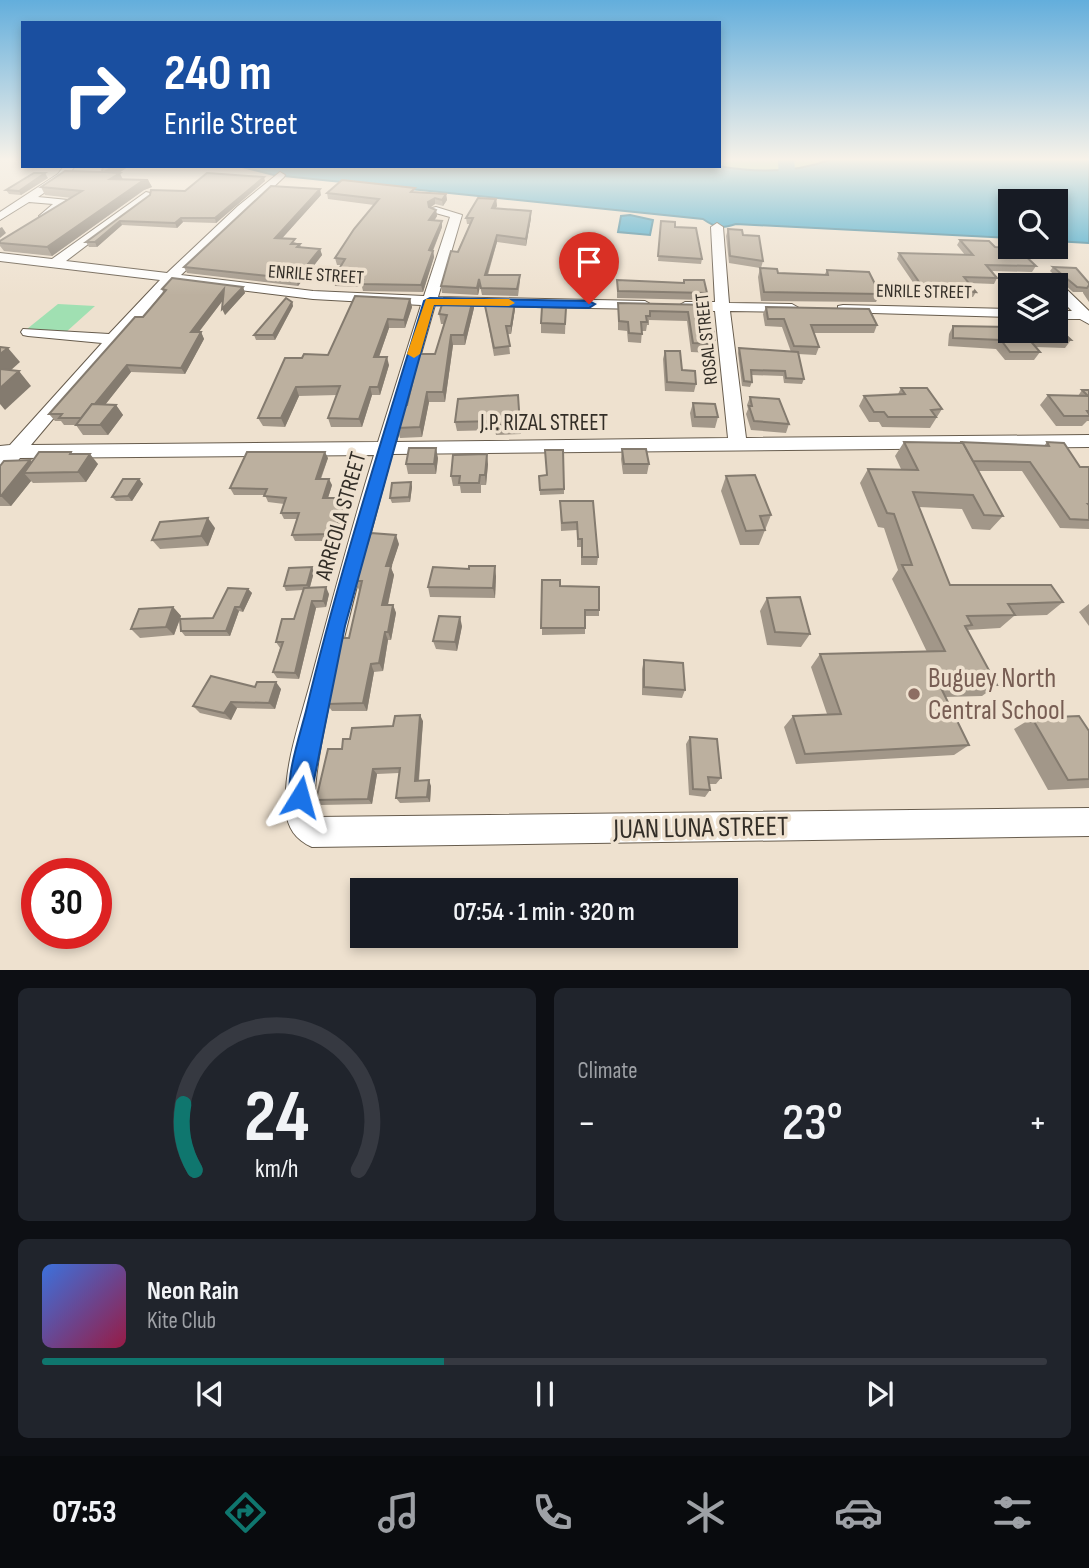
<!DOCTYPE html>
<html lang="en">
<head>
<meta charset="utf-8">
<style>
  :root { --surface:#171b24; --page:#20242c; --text:#f1f3f6; --muted:#9ea1a6; --line:#363941; --accent:#0f766e }
  body { margin:0; font-family:"Sofia Sans Condensed",sans-serif; background:var(--page); color:var(--text); height:100vh; display:flex; flex-direction:column; font-size:26px; white-space:nowrap }
  * { box-sizing:border-box; margin:0 }
  p { font-size:23px; color:var(--muted) }
  .icon { flex:none; width:38px; height:38px; fill:none; stroke:currentColor; stroke-width:2; stroke-linecap:round; stroke-linejoin:round }
  .map { position:relative; height:970px; overflow:hidden }
  .panel { display:flex; flex-direction:column; gap:18px; padding:18px; background:#0d0f14; flex:1 }
  .panel>* { flex:none }
  .banner { position:absolute; left:21px; top:21px; width:700px; height:147px; border-radius:0px; box-shadow:0 4px 10px #0003; background:#1a4fa0; color:#fff; overflow:hidden }
  .buttons { position:absolute; left:998px; top:189px; display:grid; gap:14px }
  .buttons a { display:grid; place-items:center; width:70px; height:70px; border-radius:0px; background:var(--surface); box-shadow:0 4px 10px #0003; font-size:35px }
  .speed { position:absolute; left:21px; top:858px; display:flex; gap:14px; font-size:35px; font-weight:700; text-align:center }
  .speed>* { display:grid; place-content:center; width:91px; height:91px; border-radius:50%; background:var(--surface); box-shadow:0 4px 10px #0003; line-height:1 }
  .speed .limit { border:10px solid #d22; background:#fff; color:#111 }
  .pin { position:absolute; display:grid; place-items:center; width:60px; height:60px; color:#fff; margin:-72px -30px; border-radius:50% 50% 50% 0; rotate:-45deg; box-shadow:0 0 7px #0007 }
  .pin .icon { rotate:45deg }
  .me { position:absolute; width:77px; margin:-38px; rotate:8deg; stroke-linejoin:round; filter:drop-shadow(0 0 5px #0008) }
  .turn { display:flex; align-items:center; gap:24px; height:147px; padding:0 28px; font-size:32px }
  .turn .icon { width:91px; height:91px; stroke-width:2.5 }
  .turn b { display:block; font-size:49px; line-height:60px }
  .big { font-size:52px; font-weight:600; line-height:1.1 }
  .panel .tile { flex:1; display:flex; flex-direction:column; justify-content:center; gap:10px; min-width:0; padding:0 24px; border-radius:10px; background:var(--page) }
  .panel .dial { align-items:center; gap:0 }
  .dial svg { height:182px; overflow:visible; fill:none; stroke:var(--line); stroke-width:7; stroke-linecap:round; text-anchor:middle }
  .dial text { fill:var(--text); stroke:none }
  .song { display:flex; align-items:center; gap:21px }
  .cover { width:84px; height:84px; border-radius:10px; background:linear-gradient(135deg,hsl(220 70% 55%),hsl(340 70% 35%)) }
  .played { height:7px; border-radius:4px; background:linear-gradient(90deg,var(--accent) 40%,var(--line) 40%) }
  .keys { display:flex; justify-content:space-around; direction:ltr }
  .heat { display:flex; justify-content:space-between; align-items:center; font-size:38px; direction:ltr }
  .panel .tiles { flex:1; display:grid; gap:18px; grid-template-columns:1fr 1fr }
  .tile:last-child { grid-column:span 2 }
  .trip { position:absolute; left:350px; top:878px; width:388px; height:70px; border-radius:0px; background:var(--surface); box-shadow:0 4px 10px #0003; font-weight:600; line-height:70px; text-align:center }
  .dock { display:flex; height:112px; justify-content:space-around; align-items:center; background:#090b0e; color:var(--muted) }
  .dock .icon { width:49px; height:49px }
  .dock .on { color:var(--accent) }
  .dock b { font-size:32px; color:var(--text) }
  .map>svg:first-child { display:block }
</style>
</head>
<body>
<div class="map">
<svg width="1089" height="970" viewBox="0 0 1089 970">
  <rect width="100%" height="100%" fill="#eee1cf"/>
  <g fill="#a0e0b2">
    <path d="M719,159H832C796,173 757,173 719,166Z"/>
    <path d="M58,304L95,306L65,333L27,329Z"/>
  </g>
  <g fill="#3da6ca" stroke="#3a8299" stroke-width="2">
    <path d="M832,159H1089V243L1055,241V201H1010V238L736,224C721,229 716,228 703,219L274,175L238,166H719C757,173 796,173 832,159Z"/>
    <path d="M630,215L653,220L650,235L618,232L621,216Z"/>
  </g>
  <g fill="none" stroke-linecap="round" stroke-linejoin="round">
    <path fill="#3da6ca" fill-rule="evenodd" d="M778,159H794L798,203L795,207L789,208L780,203Z"/>
    <defs>
      <g id="minor">
        <path d="M64,166H75L66,178L38,197L68,200V204L45,219L39,216L53,204L29,202L0,220V212L58,174Z"/>
        <path d="M280,172L285,175L284,177L181,275L313,291L424,296L450,217L432,212V208L436,207L462,215L438,297L645,301L652,305L645,309L435,305L396,442L728,438L715,311L685,310L678,306L685,302H715L711,227L717,223L723,227L729,303L792,304L799,308L792,312L730,311L746,438L1089,435V447L392,454C378,507 300,784 317,817L1089,808V836L312,847C296,840 287,828 286,810C283,767 300,722 311,680C331,605 351,529 374,455L20,458L7,475L0,477V446L10,445L102,343L28,336L23,335L21,332L23,329L109,334L160,280L0,261V253L52,259L146,192L150,193V197L66,261L167,273L238,206ZM174,282L313,299L421,305L378,442L31,445L105,357Z"/>
        <path d="M1055,282L1060,283L1089,311V324L1080,319H1055V311H1072L1055,294V285H1049Z"/>
        <path d="M843,305L1010,309V317L838,312V306Z"/>
      </g>
    </defs>
    <use href="#minor" stroke="#675c4d" stroke-width="2"/>
    <use href="#minor" fill="#fff" fill-rule="evenodd"/>
  </g>
  <g fill="#a29789">
    <path d="M129,166L119,173L123,179L148,180L152,187L144,190L52,256L4,251L0,246V241L72,198L45,195L41,187Z"/>
    <path d="M48,178L21,195L9,194L6,190Z"/>
    <path d="M265,181L216,223L183,222L177,228L122,225L97,247H89L86,242L150,195Z"/>
    <path d="M415,192L446,194L447,200L443,206L435,204L430,208L436,210L437,216L434,221L442,227L433,251L434,257L423,292L363,291L362,287L335,286L333,279L341,265H337L335,258L374,205L328,199L327,193Z"/>
    <path d="M321,195L282,238L300,244L301,247L320,249L322,255L298,286L187,273L184,267Z"/>
    <path d="M496,199L497,206L495,208L531,211V218L526,246L497,242L488,275H520V282L518,296L482,295L480,286L478,295L442,293L441,286L470,224H467L466,218Z"/>
    <path d="M661,221L675,227L702,259L701,264L658,261Z"/>
    <path d="M728,229L743,235L763,261L761,268L778,273L825,274L827,270L880,294L876,302L761,301L758,277L760,268L729,263L726,236Z"/>
    <path d="M960,240L995,247L1036,266L1032,272L991,271L997,278L994,284L969,283L976,292L973,297L921,294L897,259L899,253L965,255L957,245Z"/>
    <path d="M1053,267L1089,283V302L1083,293V292H1073L1050,271Z"/>
    <path d="M617,280L683,283L684,280L707,293L705,300L617,298Z"/>
    <path d="M243,287L245,293L225,315L223,300L199,332H201L204,339L185,374L131,372L105,405H116L123,415L108,435H83L76,425H64L61,421H55L49,414L143,317L163,292L162,289Z"/>
    <path d="M410,299L412,307L405,328H389L379,357L389,365L380,395H372L362,427H331L328,418L337,395L299,396L285,427L263,426L258,418L302,358L328,355Z"/>
    <path d="M473,299L474,308L465,345H453L445,402H429L422,437L400,438L397,428L407,405L435,354L444,324H441L439,314Z"/>
    <path d="M484,301L515,309L511,334H508L510,354L494,356Z"/>
    <path d="M292,302L293,306L275,340H256L254,335Z"/>
    <path d="M618,303L710,305L715,344L712,353L691,352L687,321L649,320V325H647L646,331H642L641,343L628,342L627,331L618,330Z"/>
    <path d="M766,307L877,325L874,333H813L819,347L816,355L798,354L804,379L802,384L784,383L783,376L752,375V382L750,387L742,386L738,353L739,348L791,352L782,327L765,326L763,314Z"/>
    <path d="M566,308L565,334L541,333V323Z"/>
    <path d="M1007,317H1010V331L1071,340L1065,348L1035,347L1040,352L1034,360H1005L996,349L948,346L949,334L953,326L1004,327L1002,325Z"/>
    <path d="M665,351L696,384L694,392L665,391L663,359Z"/>
    <path d="M901,388L942,409L930,428L882,427L879,422H869L859,406L864,396L898,394Z"/>
    <path d="M1082,390H1089V421H1087L1082,426H1056L1040,405L1048,395L1078,396Z"/>
    <path d="M518,395L521,434L496,435L495,430L457,431L455,422Z"/>
    <path d="M750,397L789,424L786,433L751,430L746,414L748,409L747,405Z"/>
    <path d="M693,403L718,417L715,428L692,427L690,413Z"/>
    <path d="M904,442L959,443L960,442L1044,446L1047,442L1080,467H1089V529L1060,528L1022,471H978L1003,516L990,530L972,529L962,509L919,507L950,585L1063,602L1047,615L1014,616L1000,628L967,630L997,685L982,696L945,697L969,745L954,755L796,764L784,727L793,716L827,714L811,667L820,654L927,652L892,579L898,570L884,528L878,527L860,483L868,469H901L895,456Z"/>
    <path d="M622,449L649,464L647,474H623L621,459Z"/>
    <path d="M71,452L73,454L98,464L86,482L33,483L31,481L11,506H0V466L32,463Z"/>
    <path d="M328,458L321,479L332,485L328,498H345L347,504L340,532H333L331,541H295L292,535L297,519H284L281,513L284,504L268,502L265,495H234L230,488Z"/>
    <path d="M438,458L436,474H408L406,464Z"/>
    <path d="M488,464L486,485H481V493H461L460,486H453L451,476Z"/>
    <path d="M539,476L564,489V494L540,495Z"/>
    <path d="M726,476L771,515L759,545H740L721,491Z"/>
    <path d="M139,479L143,484L132,501H116L112,497Z"/>
    <path d="M411,482L412,487L410,502L392,503L390,498Z"/>
    <path d="M560,501H593L598,557L597,565H581V547H577V530L561,531Z"/>
    <path d="M215,528L208,546L160,549L152,540Z"/>
    <path d="M399,544L391,568L394,575L388,605H393L396,613L391,640H388L383,671L374,672L367,711H332L327,704L349,638L360,590H359L355,581Z"/>
    <path d="M469,569L496,576L495,598L430,597L428,587Z"/>
    <path d="M314,572L310,587L329,594L326,607L316,608L299,679L277,678L273,672L280,648L276,642L294,619L303,590L286,591L284,586Z"/>
    <path d="M542,580L560,586L599,610V616H585V634L542,635Z"/>
    <path d="M248,589L252,593L243,612L239,611L230,636H185L181,631L213,618Z"/>
    <path d="M767,598L810,634L801,647L767,645L760,611Z"/>
    <path d="M1089,604V626L1079,612Z"/>
    <path d="M173,607L181,616L174,635L140,638L131,629Z"/>
    <path d="M462,626L457,651L436,649L433,641Z"/>
    <path d="M644,660L685,690L682,698L642,695V669Z"/>
    <path d="M255,687L281,689L275,709L237,708L231,720L200,713L193,706Z"/>
    <path d="M1032,718L1089,731V788L1048,790L1014,729Z"/>
    <path d="M423,721L419,781L431,786L430,802L400,803L396,798L399,773L377,774L372,804L321,805L316,800L342,749L393,726Z"/>
    <path d="M690,737L721,778L716,784H709L710,790L705,797L689,795L686,744Z"/>
  </g>
  <g fill="#847b6f">
    <path d="M114,166H129L108,180L104,172Z"/>
    <path d="M45,173L48,178L21,195L19,191Z"/>
    <path d="M120,173L123,181L110,179Z"/>
    <path d="M264,177L265,181L216,223L215,218Z"/>
    <path d="M148,180L152,187L144,190L52,256L47,247L141,182Z"/>
    <path d="M320,189L321,195L277,244L275,238Z"/>
    <path d="M446,194L447,200L443,206L442,200Z"/>
    <path d="M435,198V204L429,208L428,202Z"/>
    <path d="M496,199L497,206L492,215V208Z"/>
    <path d="M436,210L437,216L430,227L429,220Z"/>
    <path d="M531,211V218L526,246V239Z"/>
    <path d="M181,218L183,222L177,228L175,223Z"/>
    <path d="M120,221L122,225L97,247L95,242Z"/>
    <path d="M442,221V227L430,257L429,250Z"/>
    <path d="M2,227L6,233L0,238V228Z"/>
    <path d="M497,235V242L485,282V275Z"/>
    <path d="M320,249L322,255L298,286L296,279Z"/>
    <path d="M433,251L434,257L423,292L421,285Z"/>
    <path d="M479,279L480,286L478,295L477,288Z"/>
    <path d="M243,287L245,293L225,315L222,309Z"/>
    <path d="M224,289L227,295L194,338L191,332Z"/>
    <path d="M410,299L412,307L405,328L404,320Z"/>
    <path d="M473,299L474,308L465,345L464,335Z"/>
    <path d="M292,302L293,306L275,340L273,335Z"/>
    <path d="M515,302V309L511,334V326Z"/>
    <path d="M388,319L389,328L376,365L374,357Z"/>
    <path d="M201,332L204,339L185,374L181,368Z"/>
    <path d="M451,335L453,345L445,402L443,392Z"/>
    <path d="M8,348L20,362L0,380V354Z"/>
    <path d="M387,357L389,365L380,395L378,387Z"/>
    <path d="M127,365L131,372L89,425L84,418Z"/>
    <path d="M19,371L31,386L5,410L0,404V388Z"/>
    <path d="M296,387L299,396L285,427L281,418Z"/>
    <path d="M370,387L372,395L362,427L359,419Z"/>
    <path d="M427,392L429,402L422,437L420,427Z"/>
    <path d="M116,405L123,415L108,435L100,425Z"/>
    <path d="M436,448L438,458L436,474L434,464Z"/>
    <path d="M325,452L328,458L318,485L316,479Z"/>
    <path d="M90,454L98,464L86,482L78,472Z"/>
    <path d="M487,454L488,464L486,485L485,475Z"/>
    <path d="M30,460L39,470L24,473L31,481L11,506L1,496Z"/>
    <path d="M139,479L143,484L132,501L128,496Z"/>
    <path d="M329,479L332,485L326,504L323,498Z"/>
    <path d="M411,482L412,487L410,502L409,497Z"/>
    <path d="M345,498L347,504L340,532L337,526Z"/>
    <path d="M208,518L215,528L208,546L201,536Z"/>
    <path d="M330,526L333,532L331,541L328,534Z"/>
    <path d="M396,535L399,544L391,568L394,575L386,613L382,605L386,566Z"/>
    <path d="M495,566L496,576L495,598L493,588Z"/>
    <path d="M312,567L314,572L309,590L307,585Z"/>
    <path d="M326,587L329,594L326,607L323,601Z"/>
    <path d="M248,589L252,593L243,612L240,607Z"/>
    <path d="M312,601L316,608L299,679L295,673Z"/>
    <path d="M393,605L396,613L391,640L388,632Z"/>
    <path d="M173,607L181,616L174,635L166,627Z"/>
    <path d="M235,607L239,611L230,636L226,631Z"/>
    <path d="M460,617L462,626L457,651L455,642Z"/>
    <path d="M385,632L388,640L383,671L379,663Z"/>
    <path d="M371,664L374,672L367,711L363,703Z"/>
    <path d="M276,682L281,689L275,709L269,703Z"/>
    <path d="M231,702L237,708L231,720L224,713Z"/>
    <path d="M420,715L423,721L418,786L415,781Z"/>
    <path d="M373,769L377,774L372,804L368,799Z"/>
    <path d="M429,780L431,786L430,802L427,797Z"/>
  </g>
  <g fill="#bcb09f" stroke="#847b6f" stroke-width="2">
    <path d="M103,166H114L104,172L120,173L110,179L148,180L141,182L47,247L0,243V241L82,191L41,187L65,171L102,172Z"/>
    <path d="M34,173H45L19,191L6,190Z"/>
    <path d="M207,173L264,177L215,218H181L175,223L120,221L95,242H86L150,195L151,190L185,191Z"/>
    <path d="M342,180L415,188L411,192L446,194L442,200L435,198L428,202L429,207L436,210L429,220L442,221L429,250L433,251L421,285L361,284L363,280L333,279L345,259L335,258L354,229L379,199L327,193Z"/>
    <path d="M271,186L320,189L275,238L295,239L291,244H300L297,247L320,249L296,279L184,267Z"/>
    <path d="M478,198L496,199L492,208L531,211L526,239L497,235L485,275H520L517,289L481,288L479,279L477,288L441,286L451,251L458,252L473,218H466Z"/>
    <path d="M661,221L675,222V227L696,228L702,259L658,256Z"/>
    <path d="M728,229L742,230L743,235L759,236L763,261L730,256Z"/>
    <path d="M960,240L989,241L995,247L1017,248L1036,266L986,265L997,278L964,277L976,292L924,289L899,253L973,255Z"/>
    <path d="M1053,267L1076,268L1089,283V285L1087,288L1077,287Z"/>
    <path d="M760,268L777,269L778,273L828,275L827,270L869,272L880,294L764,292Z"/>
    <path d="M172,278L243,287L222,309L224,289L219,295L191,332H201L181,368L127,365L95,404H92L81,418H59L62,414H49L135,317H143L166,290L162,289Z"/>
    <path d="M617,280L684,283V280H704L707,293L618,291Z"/>
    <path d="M355,296L410,299L404,320L388,319L374,357H387L378,387H370L359,419L328,418L340,386L296,387L281,418H258L285,358H302L304,354L328,355Z"/>
    <path d="M286,298L292,302L273,335H254Z"/>
    <path d="M444,298L473,299L464,335H451L443,392H427L420,427L397,428L404,405H407L419,354H435L447,315L439,314Z"/>
    <path d="M484,301L515,302L511,326H506L510,346L494,348Z"/>
    <path d="M618,303L710,305L715,344L693,343L688,312L650,311V316H646L647,322H641L642,334L629,333L628,322L619,321Z"/>
    <path d="M542,307L566,308L565,324L541,323Z"/>
    <path d="M766,307L869,309L877,325H811L819,347L794,346L784,319H768Z"/>
    <path d="M1055,325L1071,340L1028,338L1040,352H1010L1001,340L953,338V326L1010,327V331H1055Z"/>
    <path d="M0,347L8,348L0,354Z"/>
    <path d="M739,348L798,352L804,379L786,378L785,371L751,370L752,382L744,381Z"/>
    <path d="M665,351H680L682,370L695,371L696,384L667,382Z"/>
    <path d="M0,369L19,371L0,388Z"/>
    <path d="M901,388H927L942,409L931,410L936,417H888L884,412H874L864,396L905,394Z"/>
    <path d="M1082,390H1089V411H1087L1089,414V416H1064L1048,395L1088,396Z"/>
    <path d="M518,395L520,425H495V421L455,422L458,399Z"/>
    <path d="M750,397L779,399L789,424L754,421L749,406H752Z"/>
    <path d="M693,403L715,404L718,417H695Z"/>
    <path d="M92,404L116,405L100,425H76Z"/>
    <path d="M904,442L963,443L1003,516L984,515L973,495L913,492L950,585H1051L1063,602L1008,604L1015,615L967,616L972,625L965,626L997,685L940,686L969,745L805,754L793,716L841,714L820,654L945,651L902,565H912L894,514L887,513L868,469L918,470Z"/>
    <path d="M960,442L1049,446L1047,442L1064,443L1080,467H1089V504H1088L1089,505V520L1070,519L1030,462L973,461L963,443Z"/>
    <path d="M409,448H436L434,464H406Z"/>
    <path d="M622,449H646L649,464H624Z"/>
    <path d="M545,450H563L564,489L540,490L539,476L547,475Z"/>
    <path d="M39,452H71L70,454H90L78,472L24,473Z"/>
    <path d="M247,452H325L316,479H329L323,498H345L337,526H330L328,534L292,535L299,513H281L286,498L264,496L267,489L230,488Z"/>
    <path d="M487,454L485,475H480L479,483H459L460,476H451L453,455Z"/>
    <path d="M30,460L1,496H0V466L4,461Z"/>
    <path d="M755,475L771,515L760,516L765,530L746,531L726,476Z"/>
    <path d="M123,479H139L128,496L112,497Z"/>
    <path d="M411,482L409,497L390,498L392,483Z"/>
    <path d="M560,501H593L598,557H582V539H578L577,522L562,523Z"/>
    <path d="M208,518L201,536L152,540L160,522Z"/>
    <path d="M371,533L396,535L386,566H391L382,605H393L388,632H385L379,663L371,664L363,703L327,704L340,638H349L362,581H355Z"/>
    <path d="M469,566H495L493,588L428,587L433,567L469,569Z"/>
    <path d="M312,567L307,585L284,586L289,568Z"/>
    <path d="M542,580H560V586L599,587V610H585V628H541Z"/>
    <path d="M326,587L323,601H312L295,673L273,672L283,642H276L282,619H294L304,588Z"/>
    <path d="M228,588L248,589L240,607H235L226,631H181L180,619L213,618Z"/>
    <path d="M800,597L810,634L775,632L767,598Z"/>
    <path d="M173,607L166,627L131,629L139,609Z"/>
    <path d="M439,616L460,617L455,642L433,641Z"/>
    <path d="M644,660L683,663L685,690L644,687Z"/>
    <path d="M211,676L255,687L257,682H276L269,703L231,702L224,713L193,706Z"/>
    <path d="M420,715L415,781L429,780L427,797L396,798L400,768L373,769L368,799L316,800L328,749H342L343,739H350L352,728L393,726L395,716Z"/>
    <path d="M1079,716L1089,731V779L1068,780L1032,718Z"/>
    <path d="M690,737L717,739L721,778L708,777L710,790L693,789Z"/>
  </g>
  <linearGradient id="sky" x2="0" y2="1"><stop stop-color="#63aedc"/><stop offset="0.54" stop-color="#f7f2e9"/><stop offset="1" stop-color="#f7f2e9" stop-opacity="0"/></linearGradient>
  <rect width="1089" height="295" fill="url(#sky)"/>
  <path fill="#1a73e8" stroke="#114b97" stroke-width="2" d="M430,298L589,301L595,304L589,308L434,305L345,626L309,805L300,808L292,805C283,783 300,735 306,711C339,573 383,437 424,301Z"/>
  <path fill="#f59e0b" d="M426,299H509L515,303L509,306L434,305L420,354L414,358L407,354Z"/>
  <circle fill="#8d6e63" stroke="#eee1cf" stroke-width="2.5" cx="914" cy="694" r="7"/>
  <g text-anchor="middle" dominant-baseline="central" stroke-width="7" stroke-linejoin="round" paint-order="stroke">
    <g font-size="19" fill="#332e27" stroke="#eee1cf">
      <text transform="translate(316 275) rotate(4)">ENRILE STREET</text>
      <text transform="translate(924 292) rotate(1)">ENRILE STREET</text>
      <text transform="translate(707 339) rotate(-96)">ROSAL STREET</text>
    </g>
    <g font-size="23" fill="#332e27" stroke="#eee1cf">
      <text x="544" y="423">J.P. RIZAL STREET</text>
      <text transform="translate(341 516) rotate(-74)">ARREOLA STREET</text>
    </g>
    <g font-size="28" fill="#785e54" stroke="#eee1cf" text-anchor="start">
      <text x="928" y="678">Buguey North<tspan x="928" dy="32">Central School</tspan></text>
    </g>
    <g font-size="28" fill="#332e27" stroke="#eee1cf">
      <text transform="translate(701 828) rotate(-1)">JUAN LUNA STREET</text>
    </g>
  </g>
</svg>
<div class="buttons">
<a><svg class="icon" aria-label="search" viewBox="0 0 24 24"><circle cx="10" cy="10" r="6"/><path d="M15 15l6 6"/></svg></a>
<a><svg class="icon" aria-label="layers" viewBox="0 0 24 24"><path d="M12 4l9 5-9 5-9-5zM3 14l9 5 9-5"/></svg></a>
</div>
<div class="speed"><div class="limit">30</div></div>
<div class="pin" style="left:589px;top:304px;background:#d93025"><svg class="icon" aria-label="arrive" viewBox="0 0 24 24"><path d="M6 21V4h12l-3 4 3 4H6"/></svg></div>
<svg class="me" style="left:300px;top:797px" viewBox="-20 -20 40 40"><path d="M0-17L14 15 0 8-14 15z" fill="#1a73e8" stroke="#fff" stroke-width="4"/></svg>
<div class="trip">07:54 · 1 min · 320 m</div>
<div class="banner">
<div class="turn"><svg class="icon" aria-label="right" viewBox="0 0 24 24"><path d="M7 20v-9h11M14 6l5 5-5 5"/></svg><div><b>240 m</b>Enrile Street</div></div>
</div>
</div>
<section class="panel">
<div class="tiles">
<div class="tile dial"><svg viewBox="0 0 100 80">
<path d="M14 69A42 42 0 1 1 86 69"/>
<path d="M14 69A42 42 0 0 1 9 40" stroke="#0f766e"/>
<text x="50" y="56" font-size="32" font-weight="700">24</text>
<text x="50" y="72" font-size="11">km/h</text>
</svg></div>
<div class="tile"><p>Climate</p>
<div class="heat"><a>−</a><b class="big">23°</b><a>+</a></div>
</div>
<div class="tile">
<div class="song"><i class="cover"></i><div><b>Neon Rain</b><p>Kite Club</p></div></div>
<div class="played"></div>
<div class="keys"><svg class="icon" aria-label="previous" viewBox="0 0 24 24"><path d="M18 5L8 12l10 7zM5 5v14"/></svg><svg class="icon" aria-label="pause" viewBox="0 0 24 24"><path d="M8 5v14M16 5v14"/></svg><svg class="icon" aria-label="next" viewBox="0 0 24 24"><path d="M6 5l10 7-10 7zM19 5v14"/></svg></div>
</div>
</div>
</section>
<nav class="dock">
<b>07:53</b>
<svg class="icon on" aria-label="directions" viewBox="0 0 24 24"><path d="M12 3l9 9-9 9-9-9zM9 14v-3h6M13 9l2 2-2 2"/></svg>
<svg class="icon" aria-label="music" viewBox="0 0 24 24"><path d="M9 18V5l10-2v13"/><circle cx="6" cy="18" r="3"/><circle cx="16" cy="16" r="3"/></svg>
<svg class="icon" aria-label="phone" viewBox="0 0 24 24"><path d="M5 4h4l2 5-3 2q2 4 5 5l2-3 5 2v4C11 20 4 13 5 4z"/></svg>
<svg class="icon" aria-label="climate" viewBox="0 0 24 24"><path d="M12 3v18M4 7l16 10M4 17L20 7"/></svg>
<svg class="icon" aria-label="car" viewBox="0 0 24 24"><path d="M5 17H2v-5l4-1 3-4h7l3 4 3 1v5h-3M9 17h6M6 11h13"/><circle cx="7" cy="17" r="2"/><circle cx="17" cy="17" r="2"/></svg>
<svg class="icon" aria-label="filters" viewBox="0 0 24 24"><path d="M4 7h16M4 17h16"/><circle cx="9" cy="7" r="2"/><circle cx="15" cy="17" r="2"/></svg>
</nav>
</body>
</html>
